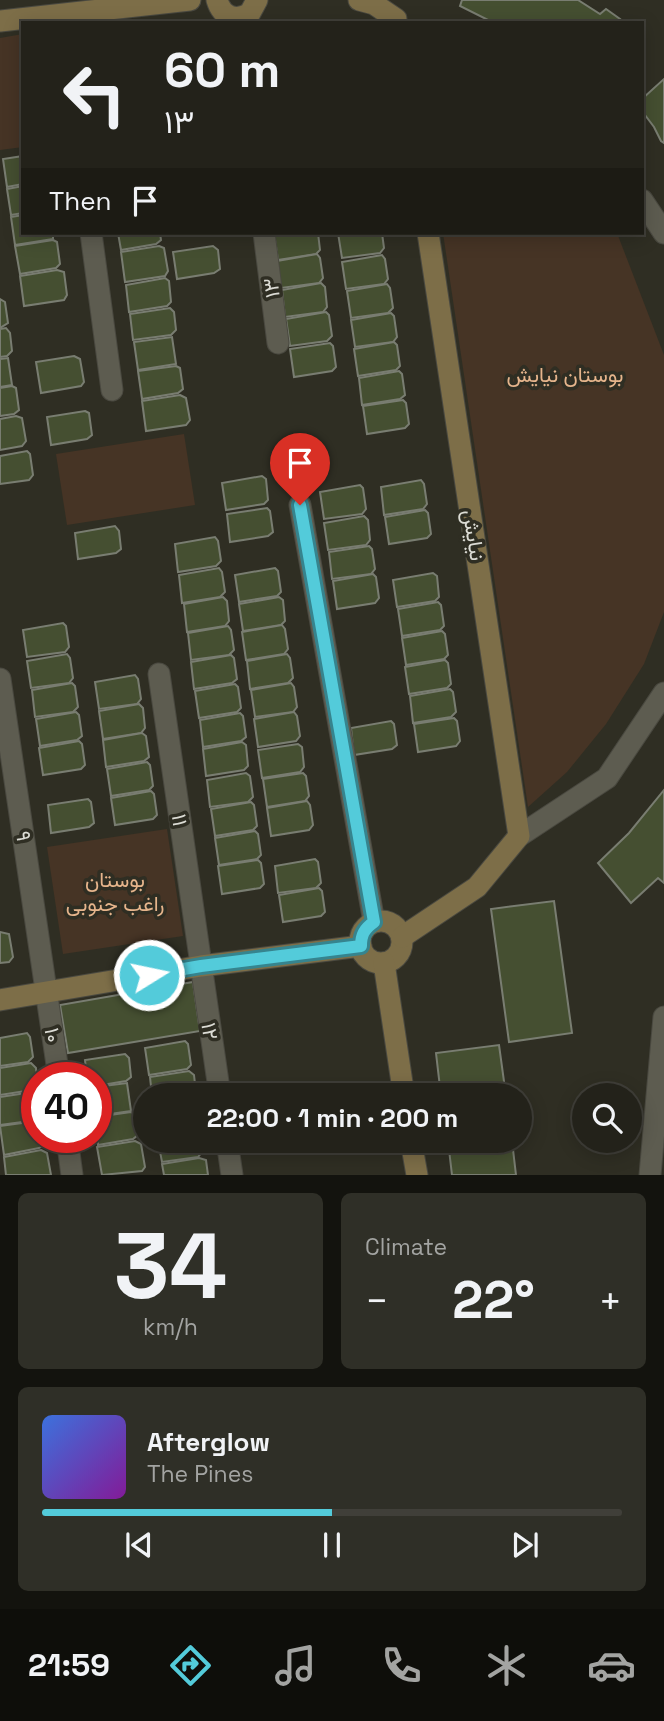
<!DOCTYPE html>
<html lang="en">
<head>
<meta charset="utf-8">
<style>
  :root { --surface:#23221a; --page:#2f2f27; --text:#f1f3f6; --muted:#a3a4a2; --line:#403f39; --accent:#53cbda }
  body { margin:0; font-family:"Space Grotesk",Vazirmatn,sans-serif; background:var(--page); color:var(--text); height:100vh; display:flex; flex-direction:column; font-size:26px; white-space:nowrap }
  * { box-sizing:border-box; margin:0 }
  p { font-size:23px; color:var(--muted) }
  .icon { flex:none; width:38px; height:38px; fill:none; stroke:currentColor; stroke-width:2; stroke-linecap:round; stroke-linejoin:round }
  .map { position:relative; height:1175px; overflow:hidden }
  .panel { display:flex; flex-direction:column; gap:18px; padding:18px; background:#13130e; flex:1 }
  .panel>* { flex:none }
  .guide { position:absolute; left:21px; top:21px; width:623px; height:214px; border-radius:0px; box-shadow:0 4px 18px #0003,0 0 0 2px var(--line); background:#23221a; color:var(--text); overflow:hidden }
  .tools { position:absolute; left:572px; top:1083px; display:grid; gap:14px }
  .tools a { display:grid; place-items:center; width:70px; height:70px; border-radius:50%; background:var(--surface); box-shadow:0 4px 18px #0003,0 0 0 2px var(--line); font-size:35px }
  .speed { position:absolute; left:21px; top:1062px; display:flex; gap:14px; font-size:35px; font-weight:700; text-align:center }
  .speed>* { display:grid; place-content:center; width:91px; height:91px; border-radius:50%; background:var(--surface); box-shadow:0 4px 18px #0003,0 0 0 2px var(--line); line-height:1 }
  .speed .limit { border:10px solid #d22; background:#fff; color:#111 }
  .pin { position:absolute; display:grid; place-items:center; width:60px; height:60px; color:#fff; margin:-72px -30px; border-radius:50% 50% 50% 0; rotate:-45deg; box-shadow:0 0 7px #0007 }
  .pin .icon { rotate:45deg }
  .me { position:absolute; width:77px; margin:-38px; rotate:80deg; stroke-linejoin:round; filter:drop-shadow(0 0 5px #0008) }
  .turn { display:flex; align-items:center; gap:24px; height:147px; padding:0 28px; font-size:32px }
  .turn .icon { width:91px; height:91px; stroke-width:2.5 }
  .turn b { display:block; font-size:49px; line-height:60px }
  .then { display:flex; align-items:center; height:66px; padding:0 28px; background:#0003; gap:14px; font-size:26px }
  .big { font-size:52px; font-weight:700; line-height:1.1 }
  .panel .widget { flex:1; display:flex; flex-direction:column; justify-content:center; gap:10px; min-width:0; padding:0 24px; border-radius:10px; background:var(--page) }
  .panel .dial { align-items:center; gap:0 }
  .dial b { font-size:91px; line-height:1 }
  .song { display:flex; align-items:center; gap:21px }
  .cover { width:84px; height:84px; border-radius:10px; background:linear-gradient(135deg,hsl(220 70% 55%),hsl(290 70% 35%)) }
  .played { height:7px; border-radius:4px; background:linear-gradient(90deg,var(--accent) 50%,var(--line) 50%) }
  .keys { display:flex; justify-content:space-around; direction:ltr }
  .heat { display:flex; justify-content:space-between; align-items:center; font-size:38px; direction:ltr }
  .panel .tiles { flex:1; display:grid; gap:18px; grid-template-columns:1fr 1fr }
  .widget:last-child { grid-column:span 2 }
  .trip { position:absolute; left:133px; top:1083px; width:399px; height:70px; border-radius:35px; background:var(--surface); box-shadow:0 4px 18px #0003,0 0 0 2px var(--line); font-weight:700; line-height:70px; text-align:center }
  .dock { display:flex; height:112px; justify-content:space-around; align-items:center; background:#0e0e0a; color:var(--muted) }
  .dock .icon { width:49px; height:49px }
  .dock .active { color:var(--accent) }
  .dock b { font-size:32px; color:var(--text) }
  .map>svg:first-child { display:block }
</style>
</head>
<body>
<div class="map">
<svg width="664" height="1175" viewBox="0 0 664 1175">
  <rect width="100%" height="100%" fill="#2f2e23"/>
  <g fill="#463425">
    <path d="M23,34V147L0,150V38Z"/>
    <path d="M443,233H617L664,355V612L644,664L606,724L567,772L528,807Z"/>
    <path d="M184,434L195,505L67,525L56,454Z"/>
    <path d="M167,829L183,936L63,954L47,847Z"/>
  </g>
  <g fill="#454f31" stroke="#797d71" stroke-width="2">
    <path d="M462,0H578L600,14L606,9L620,19L617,23H494L460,6Z"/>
    <path d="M664,79V143L661,141L654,127L642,111V99Z"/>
    <path d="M23,156V184L7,187L3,159Z"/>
    <path d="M23,186V213L11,215L7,189Z"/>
    <path d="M23,215V233H53V239L15,245L11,217Z"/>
    <path d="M118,233H160L161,240L156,244L121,250Z"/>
    <path d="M274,233H318L320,250L316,254L278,260Z"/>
    <path d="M338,233H382L384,248L380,253L342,258Z"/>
    <path d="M53,240L57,242L60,264L56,268L20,274L15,246Z"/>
    <path d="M159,246L164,248L168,271L165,276L125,282L121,252Z"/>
    <path d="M213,246L218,250L220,269L214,273L177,279L173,252Z"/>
    <path d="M317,254L320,258L323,278L319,283L281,288L277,261Z"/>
    <path d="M382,255L385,259L388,279L384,284L346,289L342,262Z"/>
    <path d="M57,270L64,272L67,295L64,300L24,306L20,276Z"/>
    <path d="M165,278L169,281L171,302L167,306L129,312L126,285Z"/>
    <path d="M321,283L325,287L327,307L323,312L285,317L282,290Z"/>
    <path d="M387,284L390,288L393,308L388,313L351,318L347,291Z"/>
    <path d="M0,299L5,302L8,323L0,328Z"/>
    <path d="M170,308L174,312L176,330L171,335L133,340L130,314Z"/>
    <path d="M326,312L329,315L332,336L327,341L290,346L286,319Z"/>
    <path d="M391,313L394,316L397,337L393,342L355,347L351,320Z"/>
    <path d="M6,328L10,333L12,351L7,356L0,357V329Z"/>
    <path d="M172,337L176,364L138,370L134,342Z"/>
    <path d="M394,342L397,345L400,366L396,370L358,376L354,349Z"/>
    <path d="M330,343L333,346L336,367L332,371L294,377L290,349Z"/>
    <path d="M74,356L80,359L84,382L81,386L41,393L36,362Z"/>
    <path d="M8,358L12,385L0,387V359Z"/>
    <path d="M176,366L180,368L183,389L178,393L142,399L138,371Z"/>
    <path d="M399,371L402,374L405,395L400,399L362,405L359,378Z"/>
    <path d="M12,386L16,388L19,410L14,414L0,416V388Z"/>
    <path d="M180,395L186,398L190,420L186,425L146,431L142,401Z"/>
    <path d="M403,400L406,403L409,424L405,428L367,434L363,406Z"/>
    <path d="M85,411L89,413L92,435L87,439L51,445L47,417Z"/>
    <path d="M16,416L22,418L26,441L22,446L0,450V419Z"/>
    <path d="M27,451L30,454L33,475L29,480L0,484V456Z"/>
    <path d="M262,476L266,479L268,500L264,504L226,510L222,483Z"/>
    <path d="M421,480L424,484L427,504L423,509L384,515L381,487Z"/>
    <path d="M360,485L363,488L366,509L362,514L324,519L320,492Z"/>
    <path d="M267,508L270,511L273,532L268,536L230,542L227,514Z"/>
    <path d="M425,510L428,513L431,534L427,538L389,544L385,517Z"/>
    <path d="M364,516L368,520L370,540L366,545L328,550L324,523Z"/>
    <path d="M115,526L119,531L121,549L116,553L78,559L75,533Z"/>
    <path d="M215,537L218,541L221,561L216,566L178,572L175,544Z"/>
    <path d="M369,546L372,549L375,569L371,574L332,579L329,552Z"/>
    <path d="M219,568L222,572L225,592L220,597L182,603L179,575Z"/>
    <path d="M275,568L278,571L281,592L277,596L239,602L235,575Z"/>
    <path d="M433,573L437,576L439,597L435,601L397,607L393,580Z"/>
    <path d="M373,574L376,577L379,598L375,603L337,609L333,581Z"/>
    <path d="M223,597L227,601L229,621L225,626L187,632L184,604Z"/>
    <path d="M279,597L283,600L285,621L281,625L243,631L239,604Z"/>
    <path d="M438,602L441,605L444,626L440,630L402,636L398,609Z"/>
    <path d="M63,623L66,626L69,647L65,652L27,657L23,630Z"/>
    <path d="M282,625L285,629L288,649L284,654L246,660L242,632Z"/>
    <path d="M228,626L231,630L234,650L229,655L191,660L188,633Z"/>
    <path d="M442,631L445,634L448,655L444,659L406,665L402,638Z"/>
    <path d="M67,654L70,658L73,678L69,683L31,688L27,661Z"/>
    <path d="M287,654L290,658L293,678L288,683L250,689L247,661Z"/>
    <path d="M231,655L234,658L237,679L232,683L194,689L191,662Z"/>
    <path d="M445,660L448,663L451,684L447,688L409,694L405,667Z"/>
    <path d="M135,675L138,679L141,699L137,704L99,709L95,682Z"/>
    <path d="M72,683L75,686L78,707L73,712L35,717L32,690Z"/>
    <path d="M291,683L294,687L297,707L293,712L255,717L251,690Z"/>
    <path d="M235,684L238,687L241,708L237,712L199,718L195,691Z"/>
    <path d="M450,689L453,692L456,712L451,717L413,723L410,696Z"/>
    <path d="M139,704L143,708L145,728L141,733L103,739L99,711Z"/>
    <path d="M76,712L79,715L82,736L77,740L40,746L36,719Z"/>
    <path d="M294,712L297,716L300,736L296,741L258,747L254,719Z"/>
    <path d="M240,713L243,716L246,737L241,741L203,747L200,720Z"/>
    <path d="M454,718L457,721L460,741L456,746L418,752L414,724Z"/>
    <path d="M391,721L394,724L397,745L392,749L354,755L351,728Z"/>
    <path d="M142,733L146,736L149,757L144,761L106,767L103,740Z"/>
    <path d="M79,741L82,744L85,765L81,769L43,775L39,748Z"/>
    <path d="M242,742L246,745L248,766L244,770L206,776L203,749Z"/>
    <path d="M298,744L302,747L304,767L300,772L262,778L258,750Z"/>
    <path d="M147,762L150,765L153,786L149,790L111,796L107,769Z"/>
    <path d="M246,773L250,776L253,797L248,802L210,807L207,780Z"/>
    <path d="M303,773L306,776L309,796L305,801L267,807L263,779Z"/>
    <path d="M664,790V883L658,878L631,903L598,863L629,833Z"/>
    <path d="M151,791L154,794L157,815L153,819L115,825L111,798Z"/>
    <path d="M88,799L91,802L94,823L89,827L51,833L48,805Z"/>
    <path d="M307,801L310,805L313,825L309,830L271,836L267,808Z"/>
    <path d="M251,802L254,805L257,826L253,830L215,836L211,809Z"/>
    <path d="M255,831L258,834L261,855L257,859L219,865L215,838Z"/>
    <path d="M315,859L318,862L321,883L316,888L278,893L275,866Z"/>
    <path d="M258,860L261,863L264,884L260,888L222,894L218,866Z"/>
    <path d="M319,888L322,891L325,912L321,916L283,922L279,895Z"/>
    <path d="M554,901L572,1033L509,1042L491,909Z"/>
    <path d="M0,932L9,934L13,957L9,962L0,963Z"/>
    <path d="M193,982L200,1031L68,1053L60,1005Z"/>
    <path d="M27,1033L30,1037L33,1057L28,1062L0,1066V1038Z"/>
    <path d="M185,1041L188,1044L191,1065L187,1069L149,1075L145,1048Z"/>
    <path d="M499,1045L506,1096H441L436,1053Z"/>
    <path d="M125,1054L129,1058L131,1077L126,1081L96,1086V1078H87L85,1060Z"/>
    <path d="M31,1063L36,1068L37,1086L32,1090L0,1095V1068Z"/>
    <path d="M189,1071L194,1075L196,1093L193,1096H152L150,1077Z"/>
    <path d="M127,1083L131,1111L96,1116V1087Z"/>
    <path d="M33,1092L37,1120L0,1125V1097Z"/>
    <path d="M131,1112L135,1114L138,1135L133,1139L98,1145L96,1117Z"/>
    <path d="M37,1121V1138H43L44,1145L39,1148L4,1155L0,1126Z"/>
    <path d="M135,1141L141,1144L145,1167L142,1171L102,1175L97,1147Z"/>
    <path d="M158,1141H201L202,1152L198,1157L162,1162Z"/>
    <path d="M448,1141H512L516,1175H452Z"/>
    <path d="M41,1150L47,1153L51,1175H6L4,1157Z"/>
    <path d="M199,1158L206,1160L208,1175H164L162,1164Z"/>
  </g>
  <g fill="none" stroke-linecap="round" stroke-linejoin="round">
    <defs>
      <g id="street">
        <path d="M642,200L664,233"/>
        <path d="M91,233L112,390"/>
        <path d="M264,233L278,343"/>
        <path d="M300,505L374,922"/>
        <path d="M159,674L220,1096"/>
        <path d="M0,679L59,1078"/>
        <path d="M519,836L607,778L664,693"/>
        <path d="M67,1138L72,1175"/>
        <path d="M227,1141L232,1175"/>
        <path d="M650,1175L664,1017"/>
      </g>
      <g id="secondary">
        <path d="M217,0C222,17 236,22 250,13L257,0"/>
        <path d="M359,0L374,4L396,19V23"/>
        <path d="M0,21L190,0"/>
        <circle cx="381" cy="942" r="21"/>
        <path d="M402,937L477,887L519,836L428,233"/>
        <path d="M384,963L404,1096"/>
        <path d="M0,1000L201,966L361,946"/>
        <path d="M411,1141L417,1175"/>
      </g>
    </defs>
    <use href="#street" stroke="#4a4940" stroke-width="23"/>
    <use href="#secondary" stroke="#4a4940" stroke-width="23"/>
    <use href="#street" stroke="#5d5c50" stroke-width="21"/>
    <use href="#secondary" stroke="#7d6e48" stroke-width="21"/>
  </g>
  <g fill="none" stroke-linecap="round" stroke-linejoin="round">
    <defs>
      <path id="route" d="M149,975L201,966L361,946C361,935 364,929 374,922L300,505"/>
    </defs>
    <use href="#route" stroke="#36848e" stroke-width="18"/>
    <use href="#route" stroke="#53cbda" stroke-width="12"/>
  </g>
  <g text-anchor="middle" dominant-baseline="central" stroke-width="7" stroke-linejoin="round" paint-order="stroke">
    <g font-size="21" fill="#dcdcd5" stroke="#2f2e23">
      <text transform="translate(271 288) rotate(-97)">۱۳</text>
      <text transform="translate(474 535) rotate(81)">نیایش</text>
      <text transform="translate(180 820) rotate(82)">۱۱</text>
      <text transform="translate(24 836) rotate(81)">۹</text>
      <text transform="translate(210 1031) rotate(81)">۱۲</text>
      <text transform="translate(53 1035) rotate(82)">۱۰</text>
    </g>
    <g font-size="21" fill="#e6b58c" stroke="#2f2e23">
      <text x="565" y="374">بوستان نیایش</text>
      <text x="115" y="879">بوستان<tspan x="115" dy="24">راغب جنوبی</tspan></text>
    </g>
  </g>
</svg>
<div class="tools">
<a><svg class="icon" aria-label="search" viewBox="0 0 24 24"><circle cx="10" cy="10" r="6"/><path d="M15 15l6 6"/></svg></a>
</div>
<div class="speed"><div class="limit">40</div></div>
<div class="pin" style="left:300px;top:505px;background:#d93025"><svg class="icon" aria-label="arrive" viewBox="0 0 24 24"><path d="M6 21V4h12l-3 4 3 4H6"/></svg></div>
<svg class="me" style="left:149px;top:975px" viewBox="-20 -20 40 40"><circle r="17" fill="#53cbda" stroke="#fff" stroke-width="3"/><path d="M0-11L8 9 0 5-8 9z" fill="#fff"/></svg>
<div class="trip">22:00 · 1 min · 200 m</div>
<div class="guide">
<div class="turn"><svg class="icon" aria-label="left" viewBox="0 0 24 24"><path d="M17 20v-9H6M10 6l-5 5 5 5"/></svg><div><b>60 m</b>۱۳</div></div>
<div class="then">Then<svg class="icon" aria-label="arrive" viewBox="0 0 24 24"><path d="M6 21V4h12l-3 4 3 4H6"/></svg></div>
</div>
</div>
<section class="panel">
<div class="tiles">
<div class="widget dial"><b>34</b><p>km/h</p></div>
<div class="widget"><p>Climate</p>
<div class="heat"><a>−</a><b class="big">22°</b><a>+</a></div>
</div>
<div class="widget">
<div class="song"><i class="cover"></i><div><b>Afterglow</b><p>The Pines</p></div></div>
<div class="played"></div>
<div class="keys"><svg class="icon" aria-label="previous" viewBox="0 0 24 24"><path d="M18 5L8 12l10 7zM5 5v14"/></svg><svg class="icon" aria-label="pause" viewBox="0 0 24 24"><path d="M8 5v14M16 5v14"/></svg><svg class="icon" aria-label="next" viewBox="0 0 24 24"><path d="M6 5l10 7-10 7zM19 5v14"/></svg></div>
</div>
</div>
</section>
<nav class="dock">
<b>21:59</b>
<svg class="icon active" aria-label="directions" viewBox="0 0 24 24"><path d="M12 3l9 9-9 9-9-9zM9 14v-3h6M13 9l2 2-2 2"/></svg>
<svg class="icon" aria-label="music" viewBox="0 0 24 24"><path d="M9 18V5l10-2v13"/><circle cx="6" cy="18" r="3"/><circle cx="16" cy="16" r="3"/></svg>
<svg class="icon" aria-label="phone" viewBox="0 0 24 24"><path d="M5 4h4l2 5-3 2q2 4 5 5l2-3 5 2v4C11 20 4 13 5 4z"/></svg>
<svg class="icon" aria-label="climate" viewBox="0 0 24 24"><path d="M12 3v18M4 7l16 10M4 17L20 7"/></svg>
<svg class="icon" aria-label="car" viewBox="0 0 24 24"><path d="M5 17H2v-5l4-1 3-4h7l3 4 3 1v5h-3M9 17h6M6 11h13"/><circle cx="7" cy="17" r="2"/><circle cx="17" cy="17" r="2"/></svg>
</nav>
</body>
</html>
